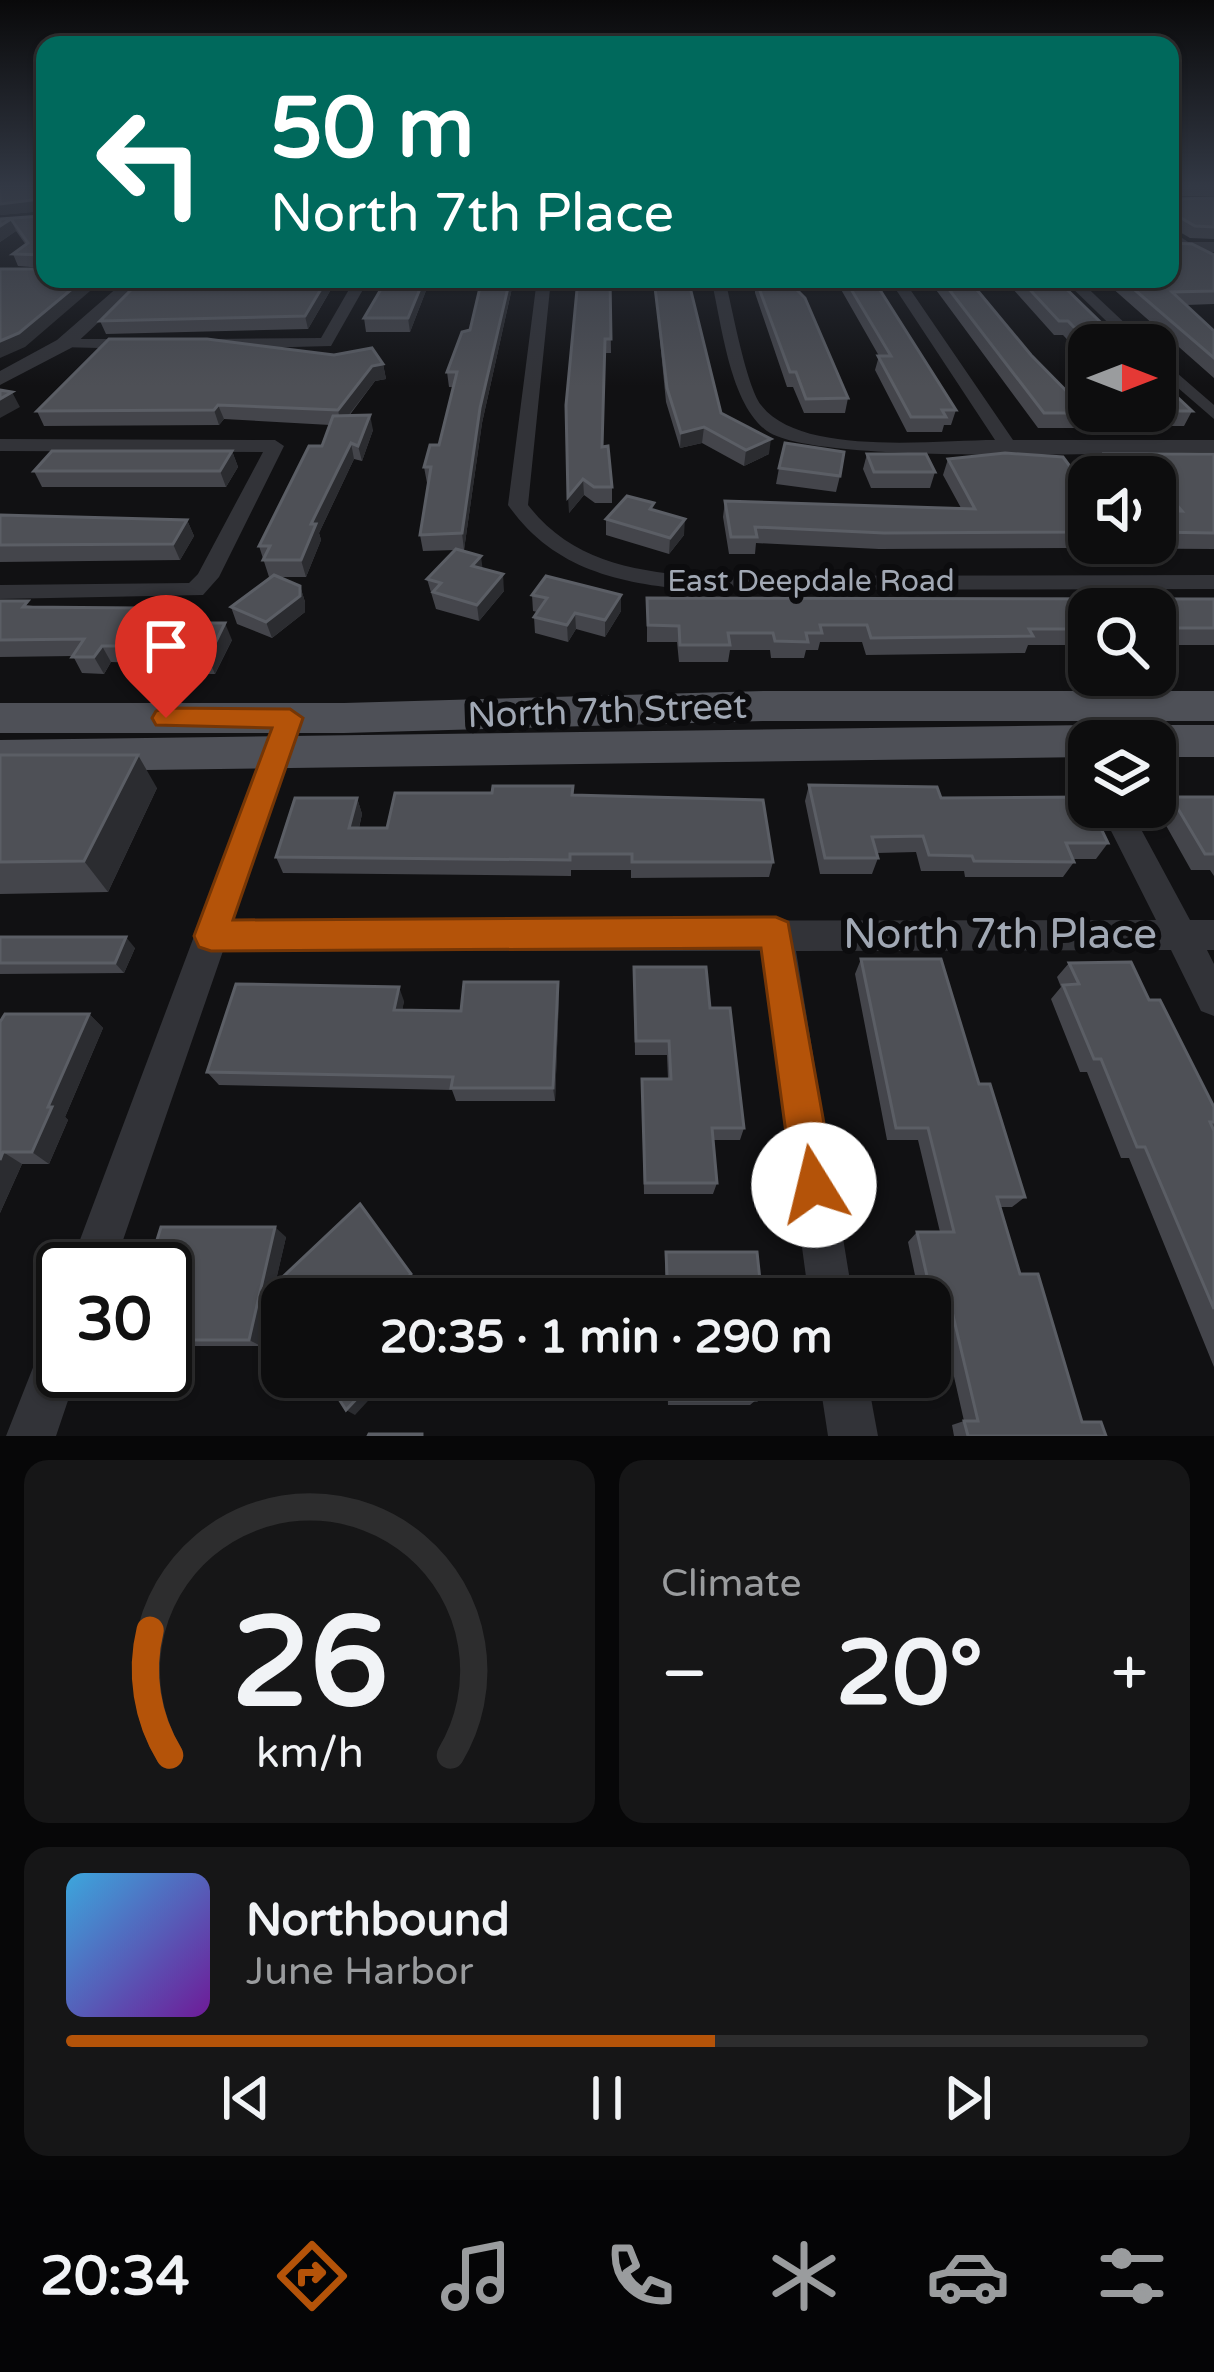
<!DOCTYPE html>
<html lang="en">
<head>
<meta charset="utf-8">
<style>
  :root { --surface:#0d0d0e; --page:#161617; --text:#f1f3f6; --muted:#9a9c9e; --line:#2d2d2e; --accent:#b45309 }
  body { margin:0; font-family:"Varela Round",sans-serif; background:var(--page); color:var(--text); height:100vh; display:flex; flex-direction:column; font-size:45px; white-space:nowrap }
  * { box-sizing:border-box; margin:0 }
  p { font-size:39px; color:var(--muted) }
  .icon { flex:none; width:66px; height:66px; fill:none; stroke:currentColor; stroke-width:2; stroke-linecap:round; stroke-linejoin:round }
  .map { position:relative; height:1436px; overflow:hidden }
  .details { display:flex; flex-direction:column; gap:24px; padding:24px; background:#070708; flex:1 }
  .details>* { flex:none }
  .banner { position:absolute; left:36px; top:36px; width:1143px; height:252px; border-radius:24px; box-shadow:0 3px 9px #0004,0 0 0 3px var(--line); background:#00695c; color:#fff; overflow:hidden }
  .needle { width:78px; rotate:90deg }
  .fabs { position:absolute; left:1068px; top:324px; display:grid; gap:24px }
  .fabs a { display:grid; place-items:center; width:108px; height:108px; border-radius:24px; background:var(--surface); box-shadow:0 3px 9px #0004,0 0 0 3px var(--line); font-size:60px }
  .speed { position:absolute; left:36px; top:1242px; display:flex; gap:24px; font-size:60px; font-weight:700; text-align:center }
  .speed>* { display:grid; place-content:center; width:156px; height:156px; border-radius:50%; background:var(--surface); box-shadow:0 3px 9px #0004,0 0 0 3px var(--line); line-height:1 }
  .speed .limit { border:6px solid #111; border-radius:18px; background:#fff; color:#111 }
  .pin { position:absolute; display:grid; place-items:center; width:102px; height:102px; color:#fff; margin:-123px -51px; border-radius:50% 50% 50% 0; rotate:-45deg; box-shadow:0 0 12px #0007 }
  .pin .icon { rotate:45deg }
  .me { position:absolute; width:132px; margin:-66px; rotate:351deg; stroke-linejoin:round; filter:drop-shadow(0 0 9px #0008) }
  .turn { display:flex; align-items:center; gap:42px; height:252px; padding:0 36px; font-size:54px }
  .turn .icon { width:156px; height:156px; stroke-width:2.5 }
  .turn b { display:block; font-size:84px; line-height:102px }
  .big { font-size:90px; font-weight:700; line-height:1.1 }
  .details .widget { flex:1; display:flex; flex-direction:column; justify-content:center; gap:18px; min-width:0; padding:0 42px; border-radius:24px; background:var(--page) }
  .details .dial { align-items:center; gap:0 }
  .dial svg { height:312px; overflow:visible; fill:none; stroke:var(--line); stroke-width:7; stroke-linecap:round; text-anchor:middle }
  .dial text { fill:var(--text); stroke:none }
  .song { display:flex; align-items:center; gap:36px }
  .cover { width:144px; height:144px; border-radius:18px; background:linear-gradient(135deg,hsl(200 70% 55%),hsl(280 70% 35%)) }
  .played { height:12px; border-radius:6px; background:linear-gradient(90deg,var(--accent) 60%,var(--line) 60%) }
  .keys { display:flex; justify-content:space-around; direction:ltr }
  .heat { display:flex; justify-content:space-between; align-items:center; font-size:66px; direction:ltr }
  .details .tiles { flex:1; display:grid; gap:24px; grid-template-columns:1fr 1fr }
  .widget:last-child { grid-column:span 2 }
  .trip { position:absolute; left:261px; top:1278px; width:690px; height:120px; border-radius:24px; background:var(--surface); box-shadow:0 3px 9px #0004,0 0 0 3px var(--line); font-weight:700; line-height:120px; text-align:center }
  .tab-bar { display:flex; height:192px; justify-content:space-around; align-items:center; background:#050506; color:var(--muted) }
  .tab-bar .icon { width:84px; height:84px }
  .tab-bar .on { color:var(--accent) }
  .tab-bar b { font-size:54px; color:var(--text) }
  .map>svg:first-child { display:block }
</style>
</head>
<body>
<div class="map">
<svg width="1214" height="1436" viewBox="0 0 1214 1436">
  <rect width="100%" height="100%" fill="#111113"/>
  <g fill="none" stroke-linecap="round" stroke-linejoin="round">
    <g fill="#323338" fill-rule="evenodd">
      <path d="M1170,230L1214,259V269L1170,240Z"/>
      <path d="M355,279H369L331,346L213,349L205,344L213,339L321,338Z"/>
      <path d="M537,279H551L528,505C570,559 627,570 692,576L1214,575V589L692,590C617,583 553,569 508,505Z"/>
      <path d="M711,279H725C732,307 746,385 761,405C800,457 935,440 995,440L889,279H903L1013,440H1214V452C1137,452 815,466 767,431C729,403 722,323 711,279Z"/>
      <path d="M1063,279H1078L1148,345H1131Z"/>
      <path d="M64,339H138L146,344L138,349L59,347V341Z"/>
      <path d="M1155,354L1214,405V419L1155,368Z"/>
      <path d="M0,439L275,440L284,446L219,577L203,595L0,599V585L189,583L198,574L263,452L0,451Z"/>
      <path d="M283,727L293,730L297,737L233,921L1156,920L1099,807H1129L1190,920H1214V950H1207L1214,964V1016L1201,1011L1171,950L796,951L853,1299H809L762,951H223L113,1269H69L269,737L273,730Z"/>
      <path d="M63,1325V1371H78L56,1436H6L47,1332Z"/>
      <path d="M819,1377H867L878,1436H828Z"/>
    </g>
    <g fill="#323338" fill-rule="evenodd">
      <rect x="1170" y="242" width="44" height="10"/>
      <path d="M127,279H145L71,348L0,385V371L57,340Z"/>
    </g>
    <g fill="#4e5057" fill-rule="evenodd">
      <path d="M763,691H1214V721H763L344,733H0V703H344Z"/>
      <path d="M1089,725L1104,730L1111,741H1089V757L0,772V740Z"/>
      <path d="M1155,725H1214V757H1155V741H1133L1140,730Z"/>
    </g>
  </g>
  <g fill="#44454b">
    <path d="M45,185V279L25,347L43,268L18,266L13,254L26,245L16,231L0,242V219L41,216L42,211L0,215Z"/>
    <path d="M1170,185H1214V196H1173L1175,199L1214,198V239L1190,238L1173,228L1172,243L1214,255V304L1186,305L1214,331V378L1102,279H1170Z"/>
    <path d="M337,279L308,329L106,334L100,321Z"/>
    <path d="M387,279H461L462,288H427L410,332H366L364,318Z"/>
    <path d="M473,279H514L482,423L464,550H458L483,569L504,591L479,621L436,609L427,579L456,550L423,551L420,535L428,483H427L424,467L439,445L454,387H449L447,372L470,330L480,288H474Z"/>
    <path d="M610,279L611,353H605L602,447L612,487V503H595L584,495L569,513Z"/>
    <path d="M654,279L721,413L769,454L744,466L702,443L680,448L666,402Z"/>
    <path d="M755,279H790L848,398L845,413H804L793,387H787L755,293Z"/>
    <path d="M835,279H873L956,410L951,425H944L942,432H907L875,370L879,356Z"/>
    <path d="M928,279H968L1031,355L1088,413L1082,428H1038Z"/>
    <path d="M1004,279H1056L1124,345H1089V363L1063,335H1054Z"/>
    <path d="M383,364L386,379L375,381L349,416L373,430L362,461L354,459L319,533L321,540L306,577H277L300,586L305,602V612L272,638L237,624L231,607L272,577H269L259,546L322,446L330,425L224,419L219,425L44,426L37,411Z"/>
    <path d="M1155,376L1192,411L1184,426H1150L1136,411H1155Z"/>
    <path d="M232,451L238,467L226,487H42L34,471Z"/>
    <path d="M867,454L935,472L930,488H871L863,469Z"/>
    <path d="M1105,454H1214V549L1067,548L879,549L756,543L755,554H729L723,517L725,501L961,508L943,475L948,459L1089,492V543H1155V510H1159L1155,506V477H1104L1098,470Z"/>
    <path d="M779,468L840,476L836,492L776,484Z"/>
    <path d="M0,515L187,520L194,536L180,560L0,562Z"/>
    <path d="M606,519L684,535L669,554L606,535Z"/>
    <path d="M532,595H621V611L605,637L576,629L568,642L535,633L534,617L537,612L533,611Z"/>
    <path d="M647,598L1214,599V645H1155V609H1089V645H1028L1025,653L866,655L862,642H820L818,650H806L804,658H771L770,650H730L728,662H679L677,642H647Z"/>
    <path d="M0,601L145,623L232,640L215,674H145L139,663L111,662L104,674L82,673L73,656L0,657Z"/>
    <path d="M0,755L157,788L108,892L0,894Z"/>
    <path d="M809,785L941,798L1108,843L1096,859H1073L1074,862L1063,877H965L964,871H921L916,852L877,853L878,858L872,874H820L805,801Z"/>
    <path d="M573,795L773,862L769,877L631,878V870H571V876L283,873L276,857L357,798L362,814L359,828H387Z"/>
    <path d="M1171,797H1214V876L1210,870H1191L1159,813Z"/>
    <path d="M0,937L135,948L124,973L0,974Z"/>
    <path d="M861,959L979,1084L1025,1197L1012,1207H1000L1020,1274L1082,1422L1106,1436H954L952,1425L964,1421L940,1315H930V1299H920L908,1242L917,1232H940L918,1140H887L855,974Z"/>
    <path d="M1069,963L1149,1000L1214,1107V1367L1129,1158H1121L1087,1072H1080L1051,999L1061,987L1057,977Z"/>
    <path d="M634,967L710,1008L744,1128L740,1140H713L717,1183L713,1194H644L642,1079H668L667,1055H635Z"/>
    <path d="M558,982L559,996L555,1101H456L452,1090L219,1085L207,1072L404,1001L402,1010L461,1011Z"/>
    <path d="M89,1014L103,1028L65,1117L68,1120L49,1164H22L0,1213V1022Z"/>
    <path d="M286,1237L275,1284L417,1283L402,1299H282L273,1293L261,1346H191L182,1381H131L114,1375L165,1269Z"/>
    <path d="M666,1252L762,1299L666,1298L665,1262Z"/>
    <path d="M667,1377H753L756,1400L750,1405H668Z"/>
  </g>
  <g fill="#2b2c30">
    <path d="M40,199L44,211L0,215V204Z"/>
    <path d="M11,219L16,231L0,242V226Z"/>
    <path d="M84,279H104L25,347L0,358V341Z"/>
    <path d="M327,279H337L308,329L305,316Z"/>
    <path d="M424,279H426L427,288L410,332L408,318Z"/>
    <path d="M510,279H514L482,423L464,550L462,533L480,408Z"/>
    <path d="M383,364L386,379L375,381L341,425L338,410L372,366Z"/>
    <path d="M12,392L20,407L0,418V399Z"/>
    <path d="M218,405L224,419L219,425L214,410Z"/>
    <path d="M370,415L373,430L362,461L358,446Z"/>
    <path d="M704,427L702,443L680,448L681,433Z"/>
    <path d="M771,439L769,454L744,466L746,450Z"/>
    <path d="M351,443L354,459L319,533L321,540L306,577L301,560L311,524Z"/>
    <path d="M232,451L238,467L226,487L220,471Z"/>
    <path d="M583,479L584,495L569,513L568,497Z"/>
    <path d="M685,519L684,535L669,554L670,538Z"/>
    <path d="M187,520L194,536L180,560L173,544Z"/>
    <path d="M481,556L483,572L472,566Z"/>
    <path d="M503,574L504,591L479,621L477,605Z"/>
    <path d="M300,586L305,602V612L272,638L266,622Z"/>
    <path d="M621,595V611L605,637V620Z"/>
    <path d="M137,608L146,624L128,623Z"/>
    <path d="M575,613L576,629L568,642L567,625Z"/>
    <path d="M225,623L232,640L215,674L208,658Z"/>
    <path d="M102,646L111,662L104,674L94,657Z"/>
    <path d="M138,755L157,788L108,892L84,861Z"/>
    <path d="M357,798L362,814L355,844L349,828Z"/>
    <path d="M126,937L135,948L124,973L115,963Z"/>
    <path d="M558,982L559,996L555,1101L553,1088Z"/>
    <path d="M399,987L404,1001L400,1024L394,1010Z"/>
    <path d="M89,1014L103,1028L65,1117L68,1120L49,1164L32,1152L48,1107Z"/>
    <path d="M3,1152L22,1164L0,1213V1160Z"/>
    <path d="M368,1215L417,1283L402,1299H399L394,1292Z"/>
    <path d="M275,1227L286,1237L261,1346L249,1340Z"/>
    <path d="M177,1340L191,1346L182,1381L166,1375Z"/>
    <path d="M377,1377H390L355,1415L346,1410Z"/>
  </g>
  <g fill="#4e5056" stroke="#5b5e65" stroke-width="3">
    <path d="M0,185H45V279H84L19,333L0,341V269H43V255L13,254L28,243L11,219L0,226V219L41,216L45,204L40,199L0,204Z"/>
    <path d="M1170,185H1174L1170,189L1175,199L1214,198V227L1195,226L1174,214L1172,243L1192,244L1214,255V291L1172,292L1214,331V358L1122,279H1170Z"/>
    <path d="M142,279H327L305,316L100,321Z"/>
    <path d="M387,279H424L408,318H364Z"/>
    <path d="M482,279H510L480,408L462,533L420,535L431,467H424L430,445H439L457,372H447L462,332L470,330Z"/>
    <path d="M578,279L610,280L611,339H605L602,447L608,446L612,487H594L583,479L568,497L566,405Z"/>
    <path d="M654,279H688L721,413L771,439L746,450L704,427L681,433L667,388Z"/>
    <path d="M790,279L793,286L805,298L848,398L806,399L796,372H790L756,280Z"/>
    <path d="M845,279H873L956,410H942L946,417H911L878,356H891Z"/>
    <path d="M941,279H968L1031,355L1088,413H1044Z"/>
    <path d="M1020,279H1056L1124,345H1091L1068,321H1059Z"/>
    <path d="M109,339H207L334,355L372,348L383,364L372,366L338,410L218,405L214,410L37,411Z"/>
    <path d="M1155,376L1192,411H1158L1155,408Z"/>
    <path d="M0,390L12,392L0,399Z"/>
    <path d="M370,415L358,446L351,443L311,524H316L301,560H263L270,546H259L309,446H322L333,416Z"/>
    <path d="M785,443L844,452L840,476L779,468Z"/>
    <path d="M52,451H232L220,471H34Z"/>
    <path d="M1005,453L1063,457L1089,492V532L884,533L755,527L757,537H731L725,501L975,509L948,459Z"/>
    <path d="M867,454H926L935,472H874Z"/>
    <path d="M1105,454H1214V533L1155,532V510L1182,511L1155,480V477L1150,475L1121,473Z"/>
    <path d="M627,496L654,503L650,509L685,519L670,538L606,519Z"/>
    <path d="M0,515L187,520L173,544L0,545Z"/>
    <path d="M456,549L481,556L472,566L503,574L477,605L433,592L441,583L427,579Z"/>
    <path d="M274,575L300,586V596L266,622L231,607Z"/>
    <path d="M546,576L621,595L605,620L575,613L567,625L534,617L547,598L532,595Z"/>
    <path d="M647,598L1214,599V628H1155V609H1089V629H1029L1033,636L871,638L867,625H820L822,633H806L808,642L775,641L773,633H728L730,645H680L679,626L648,625Z"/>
    <path d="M0,601H28L23,607L137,608L128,623H225L208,658H136L143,646H102L94,657H72L84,639L0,640Z"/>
    <path d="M0,755H138L84,861L0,862Z"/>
    <path d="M809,785L937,787L941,798L1086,797L1108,843H1066L1074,862L974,861L972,856L929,855L923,836L872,837L878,858H825Z"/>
    <path d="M493,786H573L572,795L763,800L773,862H632V854H570V860L276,857L295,798H357L349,828H387L395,793H492Z"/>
    <path d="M1171,797H1214V854H1205Z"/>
    <path d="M0,937H126L115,963H0Z"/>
    <path d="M861,959H941L979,1084H990L1025,1197H997L1020,1274H1038L1082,1422H1101L1106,1436H968L964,1421H978L951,1307H934L917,1232H954L928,1128H896Z"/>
    <path d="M1131,962L1149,1000H1160L1214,1107V1122H1210L1214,1131V1309L1145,1147H1137L1101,1059H1094L1063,985L1079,984L1069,963Z"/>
    <path d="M634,967H706L710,1008H730L744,1128H712L717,1183H645L642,1079H671L669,1041H636Z"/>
    <path d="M464,982H558L553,1088H451L453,1077L207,1072L236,984L399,987L394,1010L461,1011Z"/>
    <path d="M5,1014H89L48,1107H52L32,1152H3L0,1160V1022Z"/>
    <path d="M360,1204L411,1274L394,1292L399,1299H282V1308L270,1289Z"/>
    <path d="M161,1227H275L249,1340H177L166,1375H114L115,1371H165V1269H148Z"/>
    <path d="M666,1252H757L762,1299H649L668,1298Z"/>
    <path d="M325,1377H377L346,1410Z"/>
    <path d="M670,1377H753L756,1400H670Z"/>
    <path d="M369,1434H422V1436H368Z"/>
  </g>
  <linearGradient id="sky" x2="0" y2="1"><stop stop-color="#09090a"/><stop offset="0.48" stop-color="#323844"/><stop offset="1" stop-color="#323844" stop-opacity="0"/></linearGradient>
  <rect width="1214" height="386" fill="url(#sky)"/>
  <path fill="#b45309" stroke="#753606" stroke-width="3" d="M166,708L290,709L303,718L233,920L776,917L788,922L835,1185L829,1200L814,1206L799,1200L793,1185L761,948L211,951L199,947L194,936L272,728L156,725L152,718L156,711Z"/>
  <g text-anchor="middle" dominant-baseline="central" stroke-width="12" stroke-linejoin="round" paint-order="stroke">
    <g font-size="30" fill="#a1a8b4" stroke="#0c0c0e">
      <text x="811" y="581">East Deepdale Road</text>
    </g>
    <g font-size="36" fill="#a1a8b4" stroke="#0c0c0e">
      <text transform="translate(607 711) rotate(-2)">North 7th Street</text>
    </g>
    <g font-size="42" fill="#a1a8b4" stroke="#0c0c0e">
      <text x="1000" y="934">North 7th Place</text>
    </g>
  </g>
</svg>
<div class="fabs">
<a><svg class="needle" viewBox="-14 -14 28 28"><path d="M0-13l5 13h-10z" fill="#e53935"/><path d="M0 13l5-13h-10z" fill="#9a9c9e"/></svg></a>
<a><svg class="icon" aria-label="sound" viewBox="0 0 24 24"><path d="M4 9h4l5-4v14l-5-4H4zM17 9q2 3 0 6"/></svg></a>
<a><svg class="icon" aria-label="search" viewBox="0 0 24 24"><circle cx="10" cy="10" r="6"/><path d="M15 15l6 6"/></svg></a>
<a><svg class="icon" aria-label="layers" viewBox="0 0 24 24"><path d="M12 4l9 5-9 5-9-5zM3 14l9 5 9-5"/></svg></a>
</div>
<div class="speed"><div class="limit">30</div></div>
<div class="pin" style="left:166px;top:718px;background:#d93025"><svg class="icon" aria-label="arrive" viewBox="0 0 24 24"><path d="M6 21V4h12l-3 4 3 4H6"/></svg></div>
<svg class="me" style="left:814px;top:1185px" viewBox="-20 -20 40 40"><circle r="19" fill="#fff"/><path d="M0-13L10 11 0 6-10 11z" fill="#b45309"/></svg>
<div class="trip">20:35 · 1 min · 290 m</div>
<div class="banner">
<div class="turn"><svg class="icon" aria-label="left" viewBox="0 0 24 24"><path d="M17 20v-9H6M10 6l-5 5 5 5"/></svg><div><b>50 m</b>North 7th Place</div></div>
</div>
</div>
<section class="details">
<div class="tiles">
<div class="widget dial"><svg viewBox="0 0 100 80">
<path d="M14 69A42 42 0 1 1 86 69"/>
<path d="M14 69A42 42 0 0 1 9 37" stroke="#b45309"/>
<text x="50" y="56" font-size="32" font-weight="700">26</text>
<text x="50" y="72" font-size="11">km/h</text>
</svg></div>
<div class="widget"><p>Climate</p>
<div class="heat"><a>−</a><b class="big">20°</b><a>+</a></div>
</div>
<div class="widget">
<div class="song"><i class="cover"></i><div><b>Northbound</b><p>June Harbor</p></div></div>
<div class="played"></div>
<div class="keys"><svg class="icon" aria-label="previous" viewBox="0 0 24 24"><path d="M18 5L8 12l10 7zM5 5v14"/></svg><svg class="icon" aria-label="pause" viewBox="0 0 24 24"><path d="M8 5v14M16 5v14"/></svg><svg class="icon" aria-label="next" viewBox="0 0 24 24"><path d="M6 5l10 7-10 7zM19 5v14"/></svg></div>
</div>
</div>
</section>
<nav class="tab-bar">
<b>20:34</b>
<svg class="icon on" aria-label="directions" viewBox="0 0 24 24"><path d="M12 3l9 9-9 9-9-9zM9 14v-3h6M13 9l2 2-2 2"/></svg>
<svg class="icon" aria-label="music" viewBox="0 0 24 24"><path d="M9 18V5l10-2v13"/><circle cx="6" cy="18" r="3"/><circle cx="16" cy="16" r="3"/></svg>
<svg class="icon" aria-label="phone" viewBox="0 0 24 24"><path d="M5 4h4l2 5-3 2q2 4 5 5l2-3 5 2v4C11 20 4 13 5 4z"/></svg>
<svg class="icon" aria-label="climate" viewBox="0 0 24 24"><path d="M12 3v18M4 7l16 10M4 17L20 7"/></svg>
<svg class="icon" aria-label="car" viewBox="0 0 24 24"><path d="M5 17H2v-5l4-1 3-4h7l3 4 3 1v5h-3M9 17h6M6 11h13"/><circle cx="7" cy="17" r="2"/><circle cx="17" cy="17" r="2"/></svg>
<svg class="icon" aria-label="filters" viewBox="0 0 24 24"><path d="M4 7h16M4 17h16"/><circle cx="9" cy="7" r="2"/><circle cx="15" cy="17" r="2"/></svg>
</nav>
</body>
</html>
